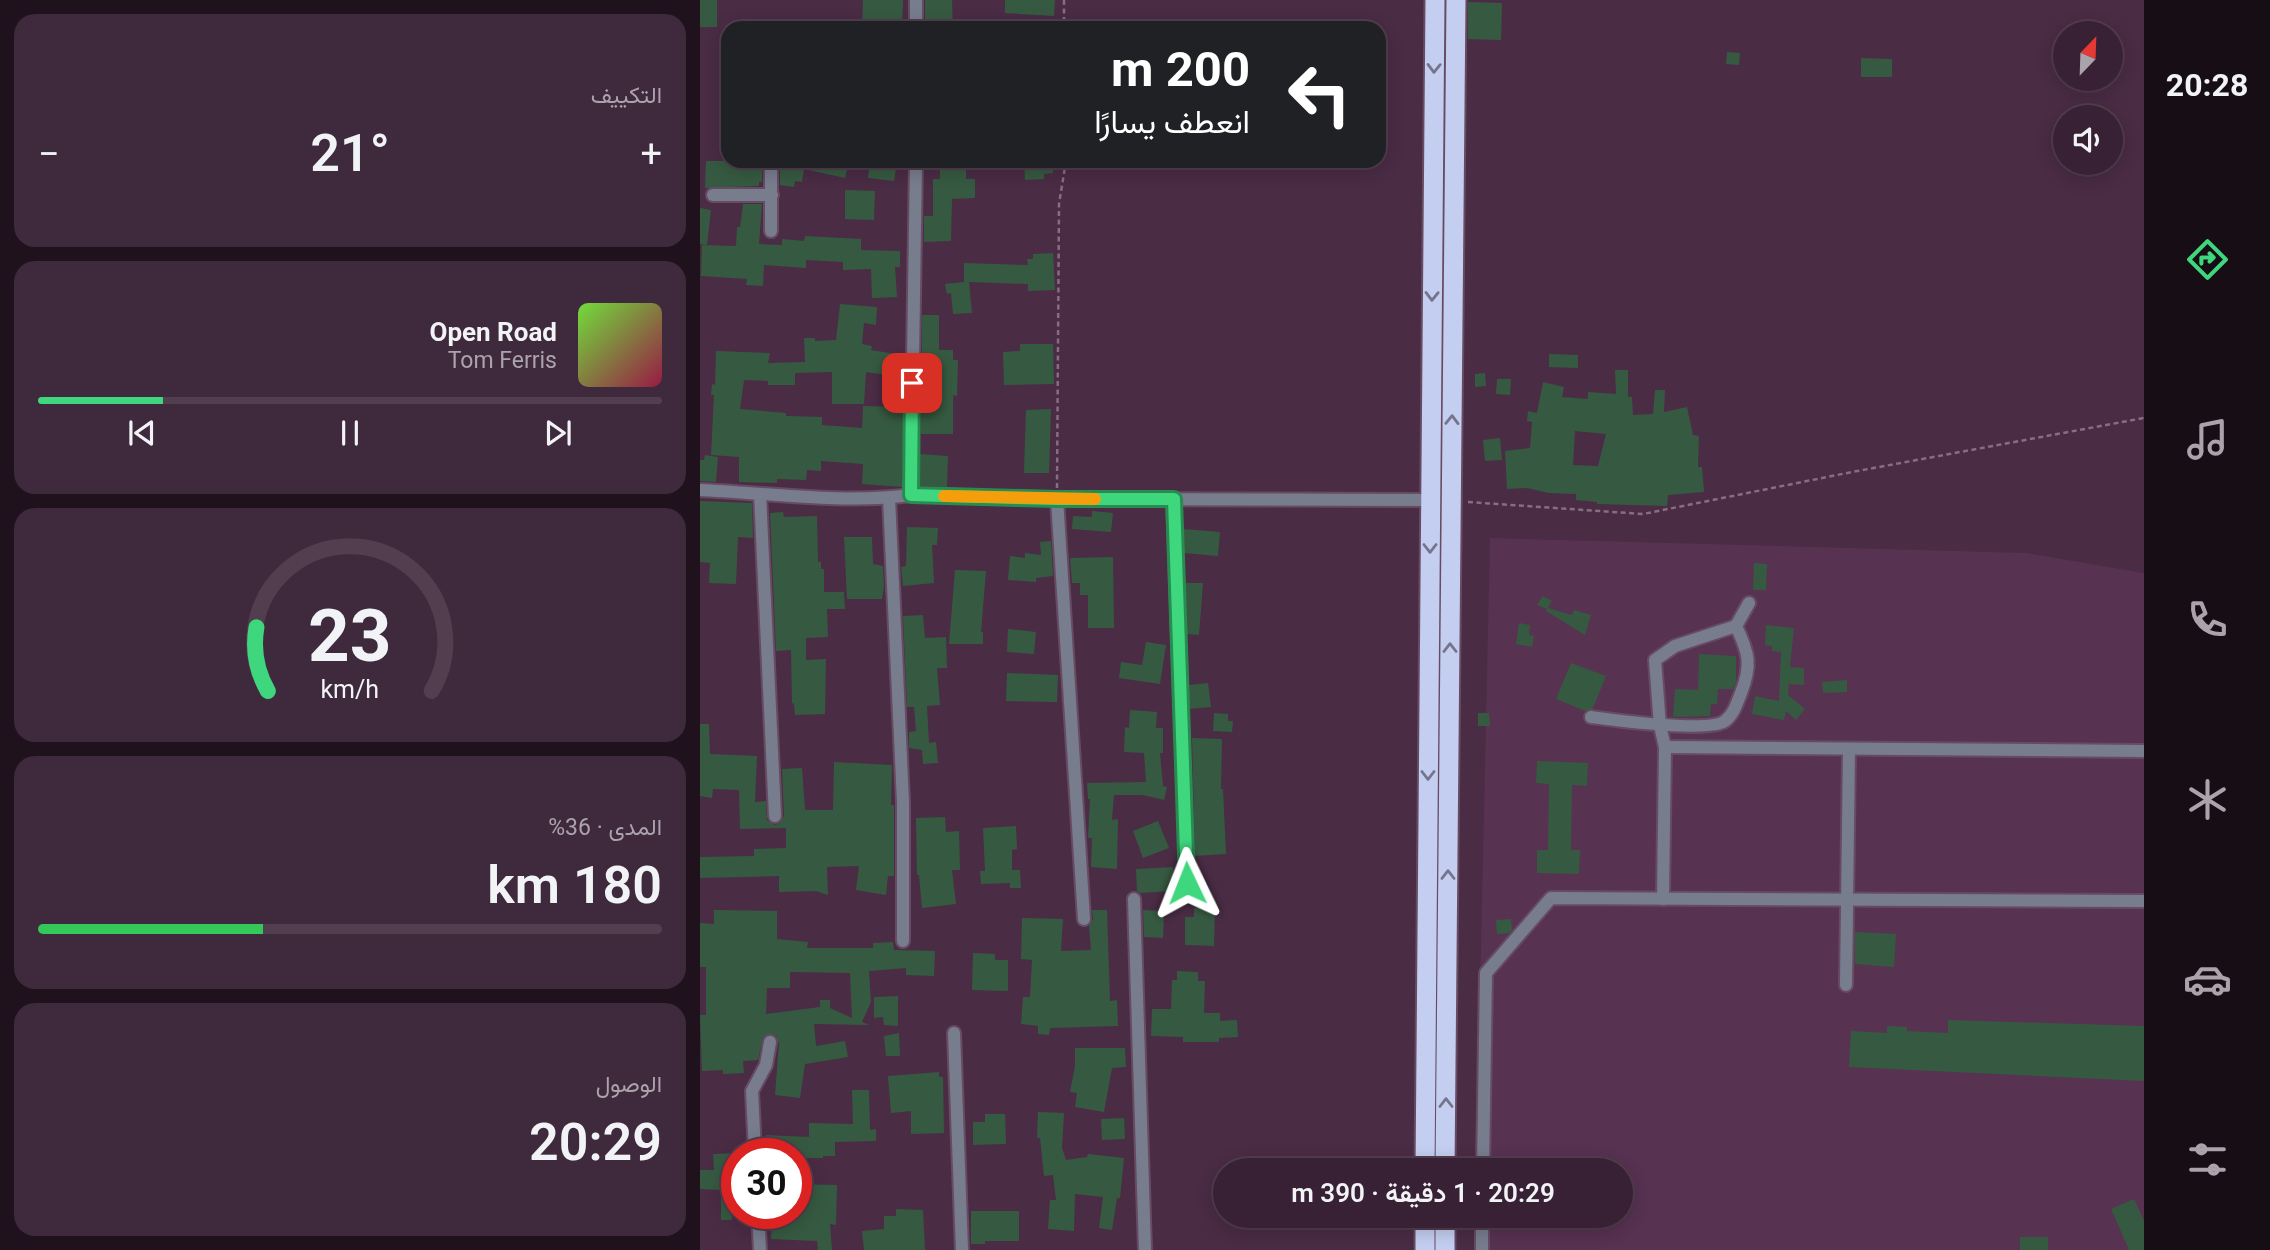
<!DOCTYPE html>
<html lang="ar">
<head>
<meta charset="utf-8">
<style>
  :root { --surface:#382134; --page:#3f293c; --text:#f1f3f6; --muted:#aba3ac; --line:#523e4f; --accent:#3ed77d }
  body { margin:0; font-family:Roboto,Vazirmatn,sans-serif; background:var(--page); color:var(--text); direction:rtl; height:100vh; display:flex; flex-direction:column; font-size:26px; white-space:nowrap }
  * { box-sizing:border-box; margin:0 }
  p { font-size:23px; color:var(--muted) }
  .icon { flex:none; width:38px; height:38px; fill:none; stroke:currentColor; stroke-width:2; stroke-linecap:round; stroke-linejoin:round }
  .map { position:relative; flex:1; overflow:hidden; direction:ltr }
  .drawer { display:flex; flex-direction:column; gap:14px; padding:14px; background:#1f121d; width:700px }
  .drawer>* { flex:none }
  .hud { position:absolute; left:21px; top:21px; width:665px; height:147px; border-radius:21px; box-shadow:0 4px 18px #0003,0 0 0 2px var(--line); direction:rtl; background:#202124; color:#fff; overflow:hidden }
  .needle { width:46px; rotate:23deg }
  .fabs { position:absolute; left:1353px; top:21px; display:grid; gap:14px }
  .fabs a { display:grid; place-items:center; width:70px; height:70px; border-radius:50%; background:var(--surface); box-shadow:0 4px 18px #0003,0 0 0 2px var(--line); font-size:35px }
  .speed { position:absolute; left:21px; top:1138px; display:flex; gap:14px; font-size:35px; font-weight:700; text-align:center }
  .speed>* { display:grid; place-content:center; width:91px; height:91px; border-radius:50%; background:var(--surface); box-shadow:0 4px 18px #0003,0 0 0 2px var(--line); line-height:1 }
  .speed .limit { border:10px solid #d22; background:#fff; color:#111 }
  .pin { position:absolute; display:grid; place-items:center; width:60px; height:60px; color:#fff; margin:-30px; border-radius:14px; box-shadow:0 4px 10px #0006 }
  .me { position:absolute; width:77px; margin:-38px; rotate:358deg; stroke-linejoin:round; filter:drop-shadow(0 0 5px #0008) }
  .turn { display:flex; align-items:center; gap:24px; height:147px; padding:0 21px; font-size:32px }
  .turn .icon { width:91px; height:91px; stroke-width:2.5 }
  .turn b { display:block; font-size:49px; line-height:60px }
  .big { font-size:52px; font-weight:600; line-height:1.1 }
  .drawer .card { flex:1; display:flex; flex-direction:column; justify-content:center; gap:10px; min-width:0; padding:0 24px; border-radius:21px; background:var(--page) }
  .drawer .dial { align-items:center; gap:0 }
  .dial svg { height:182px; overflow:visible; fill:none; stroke:var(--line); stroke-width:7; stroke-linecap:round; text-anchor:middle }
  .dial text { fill:var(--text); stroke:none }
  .song { display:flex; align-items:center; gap:21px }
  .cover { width:84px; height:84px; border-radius:10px; background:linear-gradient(135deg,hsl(100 70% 55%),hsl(340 70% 35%)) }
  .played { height:7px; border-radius:4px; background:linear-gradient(90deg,var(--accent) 20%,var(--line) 20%) }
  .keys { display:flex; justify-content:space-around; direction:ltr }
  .heat { display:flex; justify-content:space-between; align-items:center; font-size:38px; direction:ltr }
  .charge { height:10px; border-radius:5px; background:linear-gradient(90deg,#34c759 36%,var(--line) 0) }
  .trip { position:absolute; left:513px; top:1158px; width:420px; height:70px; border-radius:35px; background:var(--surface); box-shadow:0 4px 18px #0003,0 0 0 2px var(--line); font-weight:600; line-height:70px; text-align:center; direction:rtl }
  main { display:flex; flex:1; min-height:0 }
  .menu { display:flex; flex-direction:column; width:126px; justify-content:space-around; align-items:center; background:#160d15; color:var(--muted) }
  .menu .icon { width:49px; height:49px }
  .menu .on { color:var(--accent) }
  .menu b { font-size:32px; color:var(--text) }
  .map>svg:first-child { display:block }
</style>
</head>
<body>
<main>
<nav class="menu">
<b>20:28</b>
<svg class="icon on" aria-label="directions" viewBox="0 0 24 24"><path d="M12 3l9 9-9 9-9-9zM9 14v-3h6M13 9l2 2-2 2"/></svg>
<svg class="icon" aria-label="music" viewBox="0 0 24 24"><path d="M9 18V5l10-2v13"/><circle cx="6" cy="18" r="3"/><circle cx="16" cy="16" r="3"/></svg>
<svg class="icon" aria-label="phone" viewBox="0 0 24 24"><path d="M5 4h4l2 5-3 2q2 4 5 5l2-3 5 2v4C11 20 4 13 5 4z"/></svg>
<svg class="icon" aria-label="climate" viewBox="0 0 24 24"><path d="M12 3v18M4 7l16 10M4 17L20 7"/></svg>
<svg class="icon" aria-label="car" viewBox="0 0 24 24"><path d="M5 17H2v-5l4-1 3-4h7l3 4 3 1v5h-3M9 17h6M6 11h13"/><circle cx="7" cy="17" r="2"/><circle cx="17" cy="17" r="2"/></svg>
<svg class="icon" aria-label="filters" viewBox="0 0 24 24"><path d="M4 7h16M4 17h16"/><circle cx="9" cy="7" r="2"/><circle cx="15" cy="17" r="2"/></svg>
</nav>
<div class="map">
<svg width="1444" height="1250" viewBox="0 0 1444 1250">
  <rect width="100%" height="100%" fill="#4a2c45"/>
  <path fill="#573251" d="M790,538L1326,553L1444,573V1250H775V1216H920V1171H776Z"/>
  <g fill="#365a41" fill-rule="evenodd">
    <rect x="0" y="0" width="17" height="27"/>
    <path d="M163,0H203L202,28H162Z"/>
    <path d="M225,0H252L253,28H225Z"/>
    <path d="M305,0H355L354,16L305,13Z"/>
    <path d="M768,2L802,3L801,40L768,39Z"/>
    <path d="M1027,52L1040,53L1039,65L1026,64Z"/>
    <path d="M1161,58L1192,59V77H1161Z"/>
    <path d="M6,161H62V182H59V186L5,188Z"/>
    <path d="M80,161H149L145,178L104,169L102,182L95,181L94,187L80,185Z"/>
    <path d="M170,161H197L194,181L168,178Z"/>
    <path d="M240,161H266V179H275V198L252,199L251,241L224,242V216H233V179H240Z"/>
    <path d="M324,161L352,162L353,173L344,174V179L325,180Z"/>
    <path d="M145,190L175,191L174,220L145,219Z"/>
    <path d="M43,204H62L59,244L82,245V239L104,241L105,236L161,239V250L200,251V267H195L197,297L172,298L171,269L143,270V262L106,260V268L64,265L63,286L46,285L47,279L1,276L2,245L36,246L37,227H40Z"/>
    <path d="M0,208L11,210L7,245L0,244Z"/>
    <path d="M353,253L355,290L328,291V284L269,282L272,313L253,314L251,293L247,294L245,284L264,282V263L328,265L327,259H333V254Z"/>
    <path d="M140,304L177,307L176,325L164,323L162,344L172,346L171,350L196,354L193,376L166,372L164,404H132V372L95,373V385H68V381L44,380L40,409L86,413V416L122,417V425L162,428L163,406L204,407L202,487L162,484L163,464L121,461V471L107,470L106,480L77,479V483L39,482V457L11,455L14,395H11L12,384L15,385L16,351L70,353L68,363L105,362L104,338H115V341L136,340Z"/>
    <path d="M222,315H239V350H253V360H258L257,396L253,395V434H221V400H224L226,361H222Z"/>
    <path d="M320,344H353L354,384L304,385L303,352L320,351Z"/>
    <path d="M849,354L878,355V368L849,367Z"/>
    <path d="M915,370H928V397H932L933,415L953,414L955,390H965L964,412L987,407L993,435L999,436L998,467H1002L1004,492L968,495L967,506L897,504V502L876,500V494L849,493L827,488L807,489L805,451L830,448L832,422L827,421L828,411L837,413L843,382L864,387L862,397L888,399V392L916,394ZM875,431L906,434L898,466L873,465Z"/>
    <path d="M785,373L786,386L775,387V374Z"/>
    <path d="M797,379H811L810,395L796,394Z"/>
    <path d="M351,409L349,473H324L326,410Z"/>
    <path d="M800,438L802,460L785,461L783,440Z"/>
    <path d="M220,454L248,456L247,487L220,486Z"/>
    <path d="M5,455L18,457L16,482L0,481V460H4Z"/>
    <path d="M0,501L52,503L53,538L38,537L36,584L9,583L10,563L0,562Z"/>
    <path d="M392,511L413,513L411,532L372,529L373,516L392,517Z"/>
    <path d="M83,512L84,517L117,516L118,562H121V569H124V592H144L145,609H127L128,637L106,638V660L126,659L125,714L95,715L94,704L92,703L91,650L76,651L70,513Z"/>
    <path d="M207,527L238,528L237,545H232L234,583L203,586L201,567L206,566Z"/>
    <path d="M483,529L520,532L518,556L484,553Z"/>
    <path d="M144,537H172L173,564L183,566L184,587L182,599H147Z"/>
    <path d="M351,541L353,576L336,578V582L308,580L310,556L325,558V553L341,555L340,542Z"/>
    <path d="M413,557L414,628H388V595H380V583H372L370,558Z"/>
    <path d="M1054,563L1067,564L1066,590H1053Z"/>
    <path d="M255,570L286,571L281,632H283V644H249Z"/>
    <path d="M485,583H503L499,635L487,634Z"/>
    <path d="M843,596L852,601L848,608L872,615L874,610L891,615L885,635L846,611L847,609L837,605Z"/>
    <path d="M223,615L225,638L246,637L247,668H237L240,705L227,706L229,743L236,742L238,763L223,764L222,750L209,748V732L216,731L214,707H207L203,616Z"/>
    <path d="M819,623L830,625L829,635L834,636L832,647L816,644Z"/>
    <path d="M1066,625L1094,628L1090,667L1104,668V685L1089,684L1088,695L1105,709L1096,720L1086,711L1084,720L1052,714L1055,696L1079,701L1081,652L1072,651V646L1065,645Z"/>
    <path d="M308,629L336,632L334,654L307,652Z"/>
    <path d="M446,642L466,645L460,684L419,678L421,662L442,665Z"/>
    <path d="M999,654L1036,656V682L1033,689H1018L1017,704H1011L1010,716L973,717L975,689L998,690Z"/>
    <path d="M871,663L906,676L893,708L885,711L856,699Z"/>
    <path d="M307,673L358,675L357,702L306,701Z"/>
    <path d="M1147,680V692L1123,693L1122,682Z"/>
    <path d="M508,683L511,707L489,709V685Z"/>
    <path d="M430,710L457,712L456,728H463V753H460L463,786L467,787L464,800L443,795H414L412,820L418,819L417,869L391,867L392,838H388L390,799H388L387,783L446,782L444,753L424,752L425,727L429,728Z"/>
    <path d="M514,713L528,714V721H533L532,732L513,731Z"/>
    <path d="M778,713H789L790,726H778Z"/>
    <path d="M0,724H9L10,754L57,756L55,802L66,801L67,820L75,825L80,823L84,816L82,769L102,768L105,810H133L134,762L192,765L191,805H194V876H188L186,895L156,890L159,866L127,867L128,895L116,891L79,892V876L0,878V857L54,856V849L86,848V828L40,829L39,790L13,789L12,798L0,796Z"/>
    <path d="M492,738L522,739L521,789H523L526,854L495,856Z"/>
    <path d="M837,761L888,763L887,786L872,785L871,850H880L879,874L837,873V850H848L849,784L836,783Z"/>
    <path d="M245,817L246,832L259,831L260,870H252L256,904L222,908L219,875H217L216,818Z"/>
    <path d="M458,821L469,848L443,858L433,831Z"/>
    <path d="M316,826L317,849L312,850V870H320L321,888H310V883L281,884L280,871H285L283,828Z"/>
    <path d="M473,867L474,891L440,893L437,891L436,869Z"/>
    <path d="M494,908H515L514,946L485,945V917H494Z"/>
    <path d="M14,910L77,911V939L108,942L107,948H173V943L193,942L194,950L235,951L234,976L206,975V968L169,971L171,1002L162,1022L169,1025L114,1024L116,1046L145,1041L148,1057L105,1064L100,1098L75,1095L79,1043L76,1036L72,1034L63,1037L58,1060L43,1061L44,1073L23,1074V1070L2,1071L0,1015H6V967H0V923L14,924ZM90,972L150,973L152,1018L130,1008V1000H120V1007L66,1014L67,988H90Z"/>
    <path d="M392,910H407L410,1001L417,1000L418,1026L350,1028L349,1035L338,1034V1026L321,1024L323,997H330L332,960L321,959L322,918L363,919L361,951L391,950L389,926L393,919Z"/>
    <path d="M443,910L464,911L463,938L444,937Z"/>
    <path d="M811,919L812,930L809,933L797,934L796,920Z"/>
    <path d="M1155,932L1196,934L1194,967L1155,964Z"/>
    <path d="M273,953L295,954V960H308V991L272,990Z"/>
    <path d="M477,971L498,972V981H505L504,1013H520V1021L537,1020L538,1037L519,1038V1042H483V1037L451,1036L452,1009H471L472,980H477Z"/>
    <path d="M198,996V1026L184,1025L183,1017L174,1018V997Z"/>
    <path d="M1248,1020L1444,1026V1081L1149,1067L1151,1031L1187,1033V1026L1207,1027V1031L1248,1033Z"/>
    <path d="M199,1033L200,1056H186L184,1036Z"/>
    <path d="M375,1048H425L426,1067L412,1068L404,1112L375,1107L377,1093L370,1092L375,1066Z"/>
    <path d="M239,1072V1077H243L244,1133L211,1134V1111L191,1113L188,1076Z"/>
    <path d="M152,1090H169L170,1130L176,1129V1141L135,1142V1156H123V1158H96V1153H65L66,1135L109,1137V1123L153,1124Z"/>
    <path d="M338,1112L364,1113L362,1148L366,1160L387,1157L388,1154L424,1158L420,1198H417L412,1230L399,1228L403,1197L375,1194L374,1231L348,1229L350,1200H356L353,1175L344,1176L340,1138H337Z"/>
    <path d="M285,1114H305L306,1144L273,1145V1122H285Z"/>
    <path d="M424,1118L425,1139L402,1140L401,1119Z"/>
    <path d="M37,1153V1216H32V1220H21V1190L0,1189V1170H14L13,1154Z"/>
    <path d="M96,1184L137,1185L136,1225L130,1224L132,1250H118L117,1241L71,1239L72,1213H96Z"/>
    <path d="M1434,1199L1444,1221V1250H1429L1411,1209Z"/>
    <path d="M196,1209L223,1210L225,1250H164L162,1231L184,1229V1216H196Z"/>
    <path d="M271,1211H319V1241H285V1244H271Z"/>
    <rect x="1320" y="1237" width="28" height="13"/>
  </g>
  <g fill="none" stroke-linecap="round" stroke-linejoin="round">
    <defs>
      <g id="minor">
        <path d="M216,0V28"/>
        <path d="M71,161V231"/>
        <path d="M13,195H72"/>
        <path d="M0,490C67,493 145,504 211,495L357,499L730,500"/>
        <path d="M60,494L75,816"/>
        <path d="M211,495L216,161"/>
        <path d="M189,498L203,802V941"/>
        <path d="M357,499L384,919"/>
        <path d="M473,499L487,883"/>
        <path d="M891,717C914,720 1009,733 1025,721C1034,714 1037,703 1041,693C1052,665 1049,653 1036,626"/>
        <path d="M965,747L1444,751"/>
        <path d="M434,899L445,1250"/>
        <path d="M963,899L965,747L960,726L955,660L975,646L1036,626L1049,603"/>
        <path d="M1146,985L1149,749"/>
        <path d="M254,1033L262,1250"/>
        <path d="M55,1153L52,1091L66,1065L70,1042"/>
        <path d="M783,1171L786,973L851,898L1444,901"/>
        <path d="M58,1213L60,1250"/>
        <path d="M782,1250V1216"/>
      </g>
      <g id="trunk">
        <path d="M725,1171L735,0"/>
        <path d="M745,1171L756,0"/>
        <path d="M725,1250V1216"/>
        <path d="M745,1250V1216"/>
      </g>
    </defs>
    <use href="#minor" stroke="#674b63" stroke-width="16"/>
    <use href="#trunk" stroke="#674b63" stroke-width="23"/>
    <g stroke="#886d83" stroke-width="2.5" stroke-dasharray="5 3.5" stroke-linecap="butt">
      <path d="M364,0V28"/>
      <path d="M357,488L359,204L366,161"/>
      <path d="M768,502L943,514L1152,472L1444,418"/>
    </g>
    <use href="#minor" stroke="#787d8e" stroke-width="12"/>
    <use href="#trunk" stroke="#c4cef0" stroke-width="19"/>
  </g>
  <defs><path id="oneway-chevron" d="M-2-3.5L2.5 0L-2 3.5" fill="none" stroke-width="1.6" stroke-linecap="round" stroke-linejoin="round" transform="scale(1.75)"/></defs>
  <g stroke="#76748b">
    <use href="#oneway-chevron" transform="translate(734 68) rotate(91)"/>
    <use href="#oneway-chevron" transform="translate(732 296) rotate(91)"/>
    <use href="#oneway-chevron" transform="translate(752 420) rotate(-89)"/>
    <use href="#oneway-chevron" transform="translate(730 548) rotate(90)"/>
    <use href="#oneway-chevron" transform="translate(750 648) rotate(-90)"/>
    <use href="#oneway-chevron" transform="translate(728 775) rotate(90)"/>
    <use href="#oneway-chevron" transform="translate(748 875) rotate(-90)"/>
    <use href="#oneway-chevron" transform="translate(746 1103) rotate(-90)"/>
  </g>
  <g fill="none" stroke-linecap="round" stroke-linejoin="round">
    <defs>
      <path id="route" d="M212,383L211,495L357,499H474L487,883"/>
    </defs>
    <use href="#route" stroke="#288c51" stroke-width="18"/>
    <use href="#route" stroke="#3ed77d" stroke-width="12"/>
    <path stroke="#f59e0b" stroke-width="12" d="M244,496L395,499"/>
  </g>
</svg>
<div class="fabs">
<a><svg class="needle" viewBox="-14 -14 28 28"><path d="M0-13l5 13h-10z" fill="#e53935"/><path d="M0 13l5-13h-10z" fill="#aba3ac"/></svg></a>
<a><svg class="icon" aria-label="sound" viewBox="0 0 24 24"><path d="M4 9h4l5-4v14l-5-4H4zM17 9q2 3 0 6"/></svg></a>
</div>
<div class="speed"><div class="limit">30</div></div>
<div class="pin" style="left:212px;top:383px;background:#d93025"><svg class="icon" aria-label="arrive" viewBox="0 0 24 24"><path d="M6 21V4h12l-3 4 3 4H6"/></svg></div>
<svg class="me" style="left:487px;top:883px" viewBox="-20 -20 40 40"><path d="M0-17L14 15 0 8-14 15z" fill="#3ed77d" stroke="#fff" stroke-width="4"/></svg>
<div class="trip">20:29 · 1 دقيقة · 390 m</div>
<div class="hud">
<div class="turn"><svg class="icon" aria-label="left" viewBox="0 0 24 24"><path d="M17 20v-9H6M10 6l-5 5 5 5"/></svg><div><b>200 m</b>انعطف يسارًا</div></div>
</div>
</div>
<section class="drawer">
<div class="card"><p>التكييف</p>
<div class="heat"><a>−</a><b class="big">21°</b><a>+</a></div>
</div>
<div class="card">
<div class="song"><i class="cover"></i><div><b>Open Road</b><p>Tom Ferris</p></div></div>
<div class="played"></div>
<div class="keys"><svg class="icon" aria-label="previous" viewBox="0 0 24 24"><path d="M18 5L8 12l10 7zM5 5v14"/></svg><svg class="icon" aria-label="pause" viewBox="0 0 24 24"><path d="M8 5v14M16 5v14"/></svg><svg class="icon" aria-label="next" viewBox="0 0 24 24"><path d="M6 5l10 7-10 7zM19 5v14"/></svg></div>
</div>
<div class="card dial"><svg viewBox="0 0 100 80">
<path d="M14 69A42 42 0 1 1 86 69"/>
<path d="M14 69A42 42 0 0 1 9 41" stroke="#3ed77d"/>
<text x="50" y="56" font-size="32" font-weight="700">23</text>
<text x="50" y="72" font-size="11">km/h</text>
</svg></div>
<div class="card"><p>المدى · 36%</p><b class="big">180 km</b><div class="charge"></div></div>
<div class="card"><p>الوصول</p><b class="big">20:29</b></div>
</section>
</main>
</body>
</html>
